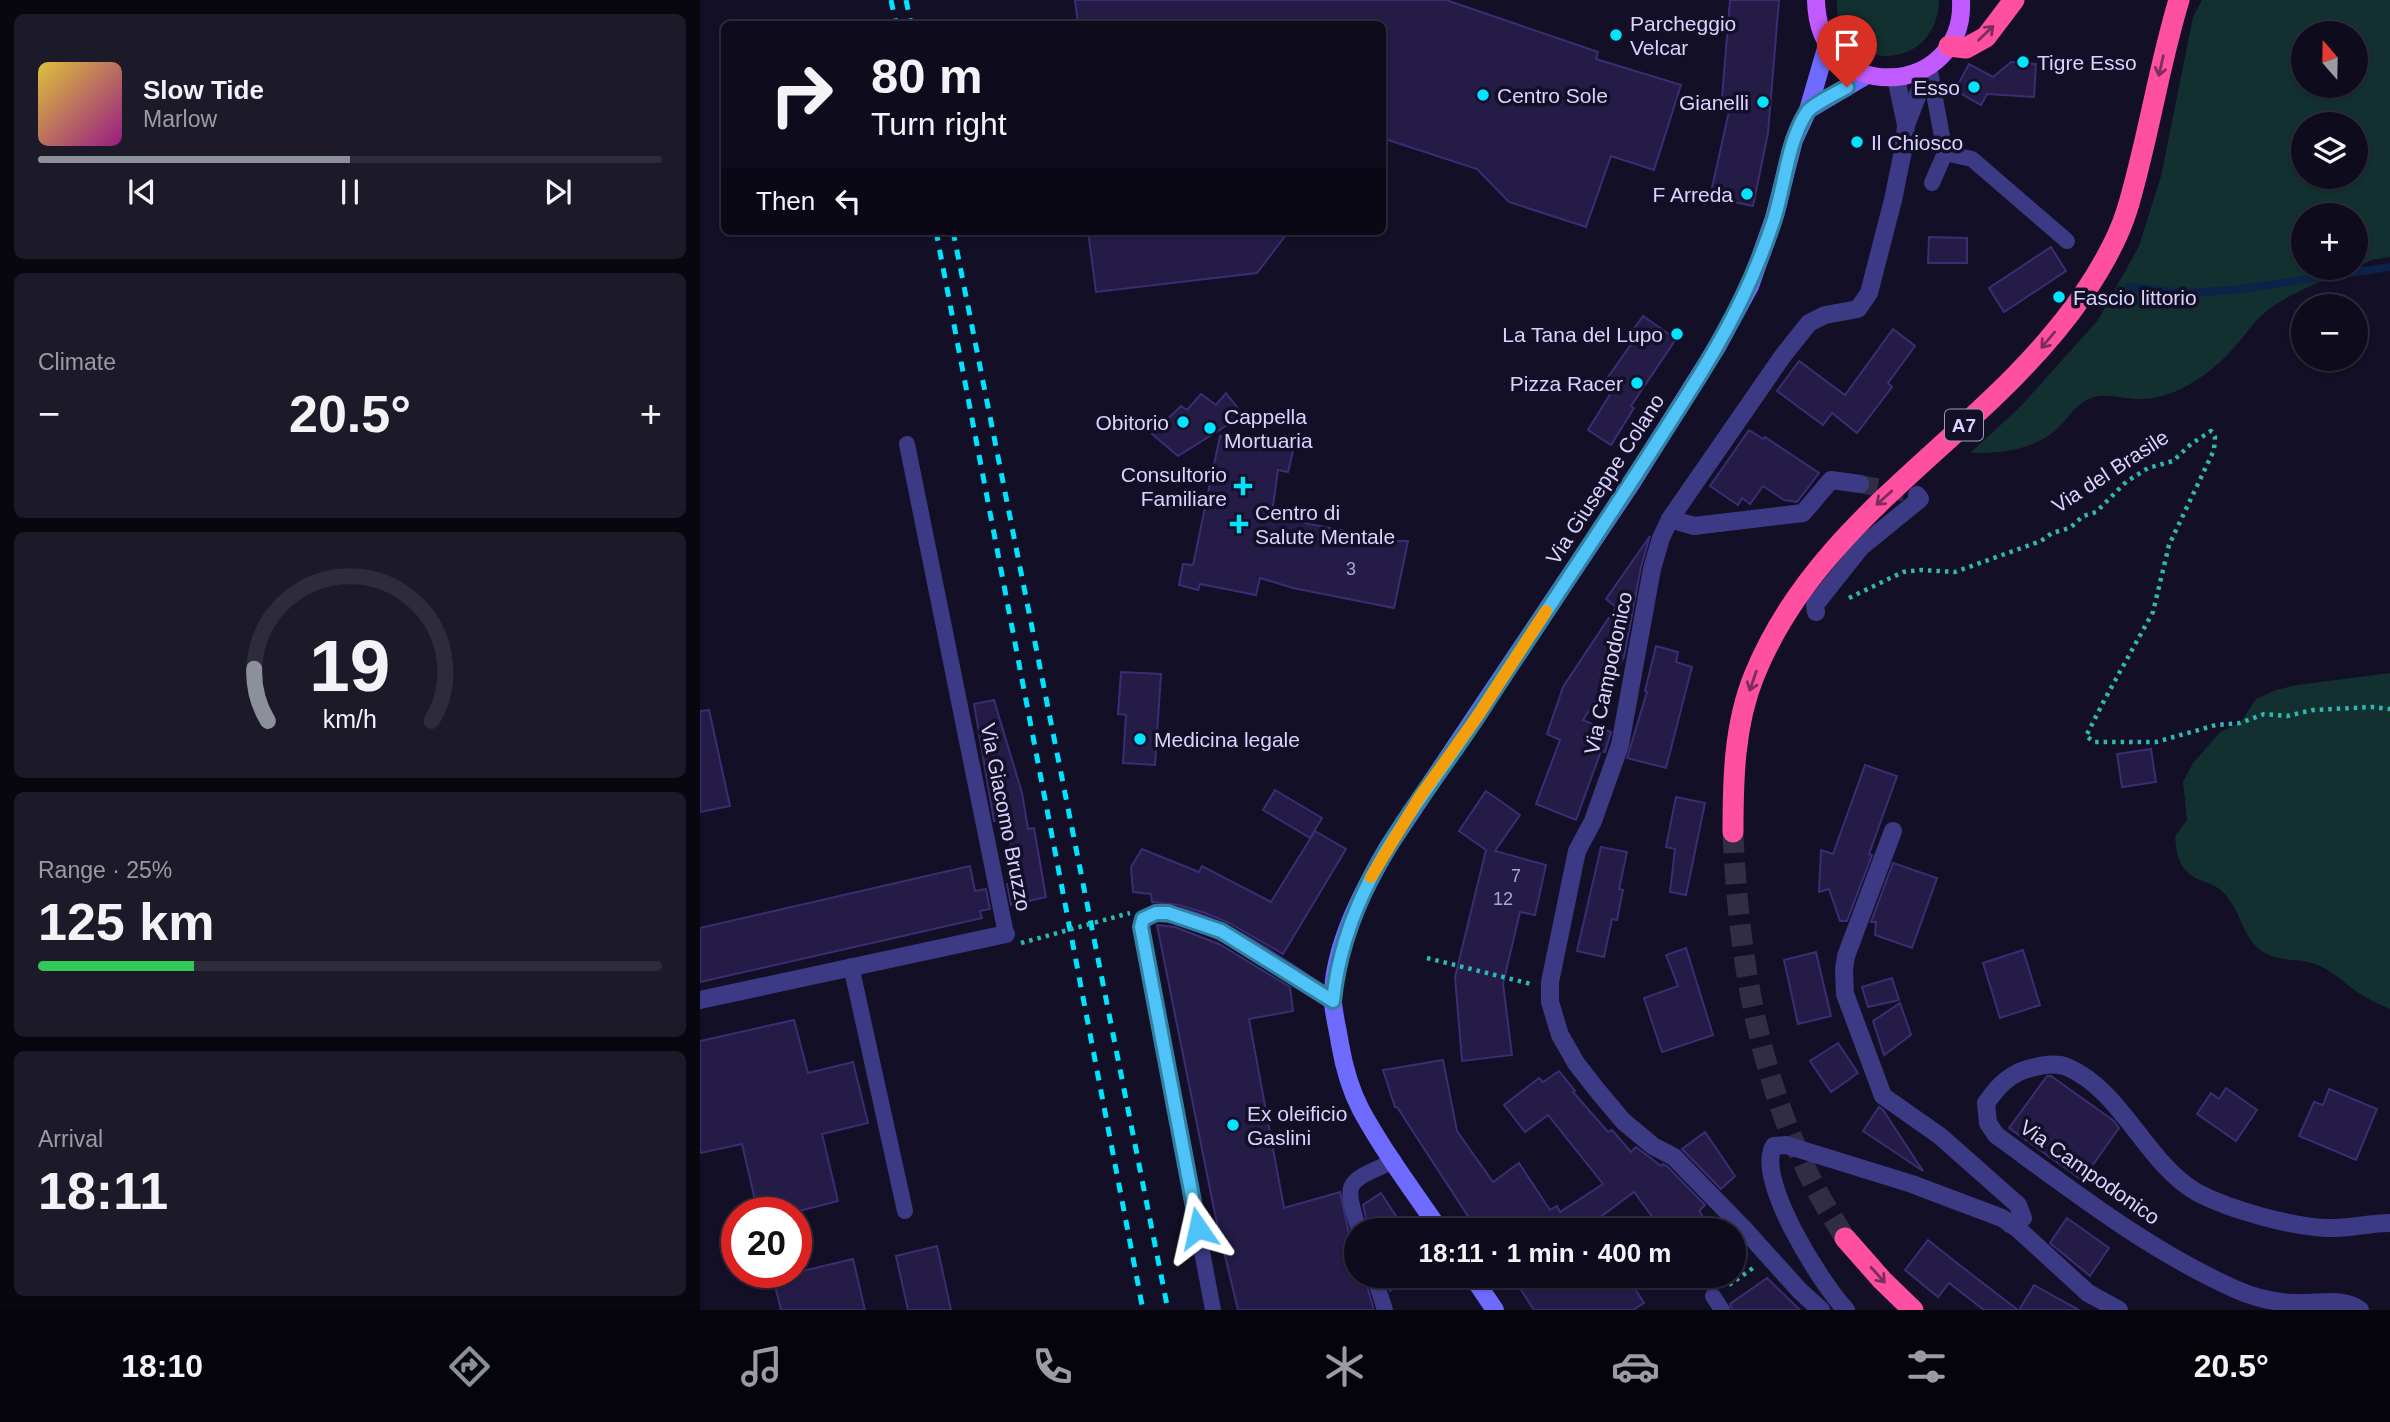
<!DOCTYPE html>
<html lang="en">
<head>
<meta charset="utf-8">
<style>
  :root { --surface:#0e0b1c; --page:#1c1929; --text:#f1f3f6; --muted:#9b9ba3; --line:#2e2b3b; --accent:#8c9099 }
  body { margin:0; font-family:Helvetica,sans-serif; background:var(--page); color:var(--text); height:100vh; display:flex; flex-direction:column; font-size:26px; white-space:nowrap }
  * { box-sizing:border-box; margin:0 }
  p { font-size:23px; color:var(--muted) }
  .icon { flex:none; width:38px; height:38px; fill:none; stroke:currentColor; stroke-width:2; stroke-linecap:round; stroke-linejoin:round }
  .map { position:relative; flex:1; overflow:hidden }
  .sheet { display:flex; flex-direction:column; gap:14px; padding:14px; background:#08060f; width:700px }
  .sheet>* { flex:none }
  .hud { position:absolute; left:21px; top:21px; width:665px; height:214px; border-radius:10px; box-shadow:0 2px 5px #0004,0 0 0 2px var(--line); background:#0e0b1c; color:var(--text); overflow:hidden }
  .needle { width:46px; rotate:340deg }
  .controls { position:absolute; left:1591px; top:21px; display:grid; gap:14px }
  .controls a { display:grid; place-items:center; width:77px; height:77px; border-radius:50%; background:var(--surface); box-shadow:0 2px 5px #0004,0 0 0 2px var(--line); font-size:35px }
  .speed { position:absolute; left:21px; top:1197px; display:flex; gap:14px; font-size:35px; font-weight:700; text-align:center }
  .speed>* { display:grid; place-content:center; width:91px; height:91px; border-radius:50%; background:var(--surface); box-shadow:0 2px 5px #0004,0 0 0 2px var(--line); line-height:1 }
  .speed .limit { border:10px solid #d22; background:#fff; color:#111 }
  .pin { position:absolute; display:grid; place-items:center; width:60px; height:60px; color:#fff; margin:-72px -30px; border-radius:50% 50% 50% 0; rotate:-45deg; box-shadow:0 0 7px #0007 }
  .pin .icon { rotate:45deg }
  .me { position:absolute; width:77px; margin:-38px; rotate:349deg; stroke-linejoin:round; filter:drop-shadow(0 0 5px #0008) }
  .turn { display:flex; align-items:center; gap:24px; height:147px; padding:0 35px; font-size:32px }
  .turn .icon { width:91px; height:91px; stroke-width:2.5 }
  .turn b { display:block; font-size:49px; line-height:60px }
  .then { display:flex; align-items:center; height:66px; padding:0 35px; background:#0003; gap:14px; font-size:26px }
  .big { font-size:52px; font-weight:800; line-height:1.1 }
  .sheet .widget { flex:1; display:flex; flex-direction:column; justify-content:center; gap:10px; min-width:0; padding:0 24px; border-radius:10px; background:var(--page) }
  .sheet .dial { align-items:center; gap:0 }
  .dial svg { height:182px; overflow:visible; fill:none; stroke:var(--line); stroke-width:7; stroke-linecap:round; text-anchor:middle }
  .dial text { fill:var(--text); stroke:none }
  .song { display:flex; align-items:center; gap:21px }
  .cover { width:84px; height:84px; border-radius:10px; background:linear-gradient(135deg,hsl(50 70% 55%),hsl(310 70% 35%)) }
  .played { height:7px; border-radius:4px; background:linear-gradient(90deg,var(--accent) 50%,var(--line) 50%) }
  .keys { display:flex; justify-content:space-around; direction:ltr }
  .heat { display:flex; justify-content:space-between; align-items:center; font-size:38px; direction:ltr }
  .charge { height:10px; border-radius:5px; background:linear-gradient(90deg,#34c759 25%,var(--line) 0) }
  .trip { position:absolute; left:644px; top:1218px; width:402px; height:70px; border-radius:35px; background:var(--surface); box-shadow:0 2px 5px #0004,0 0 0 2px var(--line); font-weight:800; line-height:70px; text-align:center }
  .tabs { display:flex; height:112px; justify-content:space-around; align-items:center; background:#06040b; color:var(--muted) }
  .tabs .icon { width:49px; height:49px }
  .tabs .active { color:var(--accent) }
  .tabs b { font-size:32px; color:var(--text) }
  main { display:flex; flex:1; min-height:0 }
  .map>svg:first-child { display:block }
</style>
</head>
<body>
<main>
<section class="sheet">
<div class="widget">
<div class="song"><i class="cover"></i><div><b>Slow Tide</b><p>Marlow</p></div></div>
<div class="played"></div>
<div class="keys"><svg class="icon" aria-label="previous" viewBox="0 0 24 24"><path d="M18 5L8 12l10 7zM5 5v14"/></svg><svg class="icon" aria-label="pause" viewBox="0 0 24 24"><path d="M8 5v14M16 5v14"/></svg><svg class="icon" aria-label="next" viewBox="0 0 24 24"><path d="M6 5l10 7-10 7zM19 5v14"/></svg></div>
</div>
<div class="widget"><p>Climate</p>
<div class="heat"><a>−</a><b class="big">20.5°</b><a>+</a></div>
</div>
<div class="widget dial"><svg viewBox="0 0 100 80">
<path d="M14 69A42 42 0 1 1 86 69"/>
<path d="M14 69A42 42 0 0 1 8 46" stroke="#8c9099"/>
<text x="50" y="56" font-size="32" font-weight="700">19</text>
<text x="50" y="72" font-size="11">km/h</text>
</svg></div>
<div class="widget"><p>Range · 25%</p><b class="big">125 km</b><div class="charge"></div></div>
<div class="widget"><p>Arrival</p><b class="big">18:11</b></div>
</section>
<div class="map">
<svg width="1690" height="1310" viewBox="0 0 1690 1310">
  <rect width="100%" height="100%" fill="#130f26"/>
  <g fill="#12302f" fill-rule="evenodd">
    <path d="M1137,0H1239C1237,77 1132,72 1137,0Z"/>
    <path d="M1502,0H1690V257L1672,260L1656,267V215H1603V268H1653C1624,280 1594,291 1568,310C1556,319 1549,330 1540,341C1523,361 1506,376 1483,388C1471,394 1455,399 1442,399C1424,400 1402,390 1385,401C1373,408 1368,418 1359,427C1336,450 1301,454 1270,453L1321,406L1398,320L1439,246L1461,176L1493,17ZM1603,33H1656V86H1603ZM1603,124H1656V177H1603Z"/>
    <path d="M1690,673V1009C1679,1004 1667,999 1657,992C1642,981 1631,969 1612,963C1594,958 1576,962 1560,950C1541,935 1539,903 1518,888C1508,881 1495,881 1486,871C1477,861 1476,849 1475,836L1487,820L1483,782L1493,763L1520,732L1540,723L1556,699L1576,690L1597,685Z"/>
  </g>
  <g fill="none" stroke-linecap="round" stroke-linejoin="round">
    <path stroke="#0c2248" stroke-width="8" d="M1429,287L1485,293L1535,290L1690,267"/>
  </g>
  <g fill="#241b47" stroke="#3b2d73" stroke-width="2">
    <path d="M375,0H746L898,52L896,59L981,85L954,170L911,156L886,227L809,202L777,169L682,138V24H378Z"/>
    <path d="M1030,0H1079L1068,133L1053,206L1010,197L1029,111L1021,110Z"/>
    <path d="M1311,62L1336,64L1334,97L1287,94L1281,105L1255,90L1269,64L1293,77Z"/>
    <path d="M388,231H589L557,273L396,292Z"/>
    <path d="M1229,237L1267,238V263H1228Z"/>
    <path d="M1351,247L1366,271L1304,312L1289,288Z"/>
    <path d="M943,316L976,339L931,406L934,408L911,445L888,430L917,383L908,377L932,343L926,340Z"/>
    <path d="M1193,329L1215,346L1188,383L1192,387L1157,433L1132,413L1123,425L1077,391L1099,361L1145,395Z"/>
    <path d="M526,393L543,415L478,456L452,434L481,406L487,410L501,394L516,405Z"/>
    <path d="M1049,430L1063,439L1065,437L1119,473L1097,502L1084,500L1063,486L1050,504L1042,498L1038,505L1010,486Z"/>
    <path d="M520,436L593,451L588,472L578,470L571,520L605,523L696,541H708L694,608L593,588L560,578L556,595L500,584L498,590L479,585L483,564L493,565Z"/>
    <path d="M950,536L941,567L924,657L883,720L911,732L905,752L901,751L876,820L836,804L860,740L847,734L863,687L916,607L906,599Z"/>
    <path d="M956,646L978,652L976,662L992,667L966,768L927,758L947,692L945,691Z"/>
    <path d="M421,672L461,674L455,765L423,763L426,715L418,714Z"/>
    <path d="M294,700L322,793L328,829L334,828L346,897L311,905L307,884L318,882L306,819L294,821L274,704Z"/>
    <path d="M9,710L30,806L0,812V711Z"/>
    <path d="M1451,749L1456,782L1422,787L1417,754Z"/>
    <path d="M1165,765L1197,776L1169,854L1172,855L1147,921H1140L1129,889L1119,892L1121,850L1133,854Z"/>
    <path d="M575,790L622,818L610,838L563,810Z"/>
    <path d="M786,791L820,815L795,851L846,865L835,915L820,912L803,984L812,1055L762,1061L755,977L786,850L759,831Z"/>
    <path d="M976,797L1005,803L986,895L970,892L975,849L966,847Z"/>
    <path d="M615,831L646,849L583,954L529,923L505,913L479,905L452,902L451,894L433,892L431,867L442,849L499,872L502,866L571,902Z"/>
    <path d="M901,847L927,852L919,889L923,890L917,920L912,919L904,957L877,951Z"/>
    <path d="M1193,863L1237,878L1212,948L1175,935L1176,922H1171Z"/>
    <path d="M270,866L275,891L286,889L290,909L280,911L282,918L0,982V928Z"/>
    <path d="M457,925L475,927L519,944L590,987L593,1011L549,1019L584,1208L640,1192L649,1233L656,1240V1276H664L674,1310H538L515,1214Z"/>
    <path d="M986,948L1013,1035L962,1052L944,998L978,986L966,955Z"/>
    <path d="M1323,950L1340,1005L1300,1018L1283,963Z"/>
    <path d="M1116,952L1131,1016L1098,1024L1084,960Z"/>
    <path d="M1192,978L1199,1000L1168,1007L1162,987Z"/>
    <path d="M1200,1003L1211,1035L1184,1055L1173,1021Z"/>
    <path d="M94,1020L108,1073L153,1062L168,1123L122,1134L138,1201L91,1213H58L42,1144L0,1153V1041Z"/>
    <path d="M1138,1043L1158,1073L1131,1092L1110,1061Z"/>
    <path d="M743,1060L757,1131L793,1182L819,1163L850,1210L857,1206L860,1212L903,1184L848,1115L825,1132L804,1105L839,1078L843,1082L859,1071L875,1091L873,1092L908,1132L912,1130L931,1152L936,1147L961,1166L963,1164L967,1166L1005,1205L999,1211L1013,1230H962L934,1192L883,1230H777L697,1107H695L683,1070Z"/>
    <path d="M1347,1076H1351L1414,1121L1419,1128L1382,1180L1309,1128Z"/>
    <path d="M1526,1088L1557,1110L1536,1141L1497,1114L1511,1093L1519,1099Z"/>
    <path d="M1629,1089L1677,1109L1656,1160L1599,1136L1614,1102L1623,1105Z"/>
    <path d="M1179,1107L1183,1110L1223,1171L1163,1131Z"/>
    <path d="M1005,1132L1035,1176L1021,1189L982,1149Z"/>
    <path d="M681,1193L694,1213L705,1230H669L663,1205Z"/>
    <path d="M1367,1218L1409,1248L1390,1276L1350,1243Z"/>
    <path d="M1228,1240L1262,1267L1318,1310H1284L1249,1283L1238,1297L1205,1270Z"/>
    <path d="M237,1246L251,1310H208L196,1256Z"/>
    <path d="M153,1259L165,1310H81L73,1278Z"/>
    <path d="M685,1276H711L690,1291Z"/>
    <path d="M812,1276H927L944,1303L933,1310H834Z"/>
    <path d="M1067,1278L1100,1310H1032L1030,1304Z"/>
    <path d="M1334,1285L1379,1310H1319Z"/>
  </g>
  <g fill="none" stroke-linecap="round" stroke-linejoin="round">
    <path stroke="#312d47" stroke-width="18" stroke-dasharray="18 9" stroke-linecap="butt" d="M1160,484L1217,495"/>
    <path stroke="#312d47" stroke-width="21" stroke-dasharray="21 10" stroke-linecap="butt" d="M1033,832C1038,954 1058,1078 1115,1187C1124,1205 1135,1221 1145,1238"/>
    <g stroke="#2fb8b0" stroke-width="4.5" stroke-dasharray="3.5 5" stroke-linecap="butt">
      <path d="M1149,598L1203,572L1221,570L1255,572L1341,541L1352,533L1370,528L1383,516L1396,512L1426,482L1448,468L1473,461L1491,444L1511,431L1515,437L1514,450L1469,545L1453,612L1406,697L1386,736L1394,742H1456L1516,725L1540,723L1564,714L1587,716L1613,710L1672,707L1690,709"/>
      <path d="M727,958L831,984"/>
      <path d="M1029,1285L1053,1268"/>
    </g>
    <g stroke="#3d3a85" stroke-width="16">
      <path d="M1229,66L1245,153L1232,183"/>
      <path d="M1245,153L1272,159L1367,241"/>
      <path d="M207,444L306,934"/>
      <path d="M456,913L443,919L441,927L513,1310"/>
      <path d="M151,966L205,1211"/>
      <path d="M659,1230C643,1179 646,1183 694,1161"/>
      <path d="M674,1276L685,1310"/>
      <path d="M1013,1296L1022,1310"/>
    </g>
    <g stroke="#3d3a85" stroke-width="18">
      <path d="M1196,78L1206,125"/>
      <path d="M1160,484L1131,480L1103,513L994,526L970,519L1082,357L1109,323L1125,315L1158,309L1169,293L1193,200L1204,146L1206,125L1229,66"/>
      <path d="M970,519L961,538L952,569L920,745L893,821L877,851L850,982V1002L860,1035L876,1063L897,1090L923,1121L953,1146L974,1157L1045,1230L1100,1291L1121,1310"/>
      <path d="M1116,612L1115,605L1161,547L1220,499L1217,495"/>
      <path d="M1193,831L1146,956L1144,970L1145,994L1183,1096L1240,1136L1318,1205L1323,1218L1310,1224"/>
      <path d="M456,913C512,914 585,971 633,1001"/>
      <path d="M0,1000L306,934"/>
      <path d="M1146,1310C1122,1285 1054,1178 1074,1146L1086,1145L1212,1184L1302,1218L1317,1228L1388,1293L1419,1310"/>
      <path d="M1660,1310C1644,1297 1617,1304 1598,1303C1576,1303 1555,1298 1535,1289C1448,1250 1373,1191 1296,1135L1288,1123L1286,1103C1298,1086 1310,1073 1331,1068C1342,1065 1356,1062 1367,1067C1423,1091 1446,1164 1498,1193C1531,1210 1589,1226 1626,1228C1648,1229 1668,1223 1690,1223"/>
    </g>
    <g stroke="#6f6bff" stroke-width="18">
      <path d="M1108,110L1167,75"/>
      <path d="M740,1230C713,1191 684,1152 661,1110C650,1089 644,1067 640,1044C638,1030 634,1016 633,1002C631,950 663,890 688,847L931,484L1017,347L1050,286L1074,218L1094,140L1108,110L1127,45"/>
      <path d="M772,1276L795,1310"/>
    </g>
    <path stroke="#c25bff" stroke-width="18" d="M1116,0C1118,108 1266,98 1261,0"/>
    <g stroke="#ff4fa3" stroke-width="21">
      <path d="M1249,46L1266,48L1286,37L1314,0"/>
      <path d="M1033,832C1033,780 1034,725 1054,676C1120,512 1286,436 1383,295C1400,270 1418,239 1427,210C1448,141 1458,69 1479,0"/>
      <path d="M1145,1238L1182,1280L1213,1310"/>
    </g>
    <g stroke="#00e5ff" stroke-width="5" stroke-dasharray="10 9" stroke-linecap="butt">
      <path d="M191,0L196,24"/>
      <path d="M206,0L211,24"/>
      <path d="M236,231L443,1310"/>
      <path d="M253,231L468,1310"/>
    </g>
    <path stroke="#2fb8b0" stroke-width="4.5" stroke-dasharray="3.5 5" stroke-linecap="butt" d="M321,943L430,913"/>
  </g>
  <defs><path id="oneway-shaft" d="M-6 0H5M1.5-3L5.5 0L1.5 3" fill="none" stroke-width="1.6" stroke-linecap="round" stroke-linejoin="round" transform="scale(1.75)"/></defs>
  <g stroke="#7d2c5e">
    <use href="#oneway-shaft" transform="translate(1286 33) rotate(-44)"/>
    <use href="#oneway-shaft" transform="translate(1461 66) rotate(103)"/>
    <use href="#oneway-shaft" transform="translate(1348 340) rotate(130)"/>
    <use href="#oneway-shaft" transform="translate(1184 498) rotate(138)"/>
    <use href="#oneway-shaft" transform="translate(1053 681) rotate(109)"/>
    <use href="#oneway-shaft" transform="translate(1178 1275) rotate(48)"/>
  </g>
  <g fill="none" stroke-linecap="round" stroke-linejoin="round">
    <defs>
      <path id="route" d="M498,1228L441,927L443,919L456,913H468L521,931L633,1001C645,882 720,805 782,709C855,597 930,487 1001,373C1032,322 1055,277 1074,219C1085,185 1087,143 1107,112C1113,104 1137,93 1147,87"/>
    </defs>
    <use href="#route" stroke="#337fa1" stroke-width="18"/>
    <use href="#route" stroke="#4fc3f7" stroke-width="12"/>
    <path stroke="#f59e0b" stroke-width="12" d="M671,877L719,798L779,714L846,611"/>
  </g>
  <g fill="#00e5ff" stroke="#130f26" stroke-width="2.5">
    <circle cx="916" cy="35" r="7"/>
    <circle cx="1323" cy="62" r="7"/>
    <circle cx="1274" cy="87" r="7"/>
    <circle cx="783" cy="95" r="7"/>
    <circle cx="1063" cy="102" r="7"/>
    <circle cx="1157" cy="142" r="7"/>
    <circle cx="1047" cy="194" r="7"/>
    <circle cx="1359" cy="297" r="7"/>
    <circle cx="977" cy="334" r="7"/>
    <circle cx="937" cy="383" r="7"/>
    <circle cx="483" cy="422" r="7"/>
    <circle cx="510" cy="428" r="7"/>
    <path d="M539.5 475.5h7v7h7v7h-7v7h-7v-7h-7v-7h7z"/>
    <path d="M535.5 513.5h7v7h7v7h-7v7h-7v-7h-7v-7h7z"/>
    <circle cx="440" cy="739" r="7"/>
    <circle cx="533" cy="1125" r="7"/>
  </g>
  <g text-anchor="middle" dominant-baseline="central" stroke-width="7" stroke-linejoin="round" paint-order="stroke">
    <g font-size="18" fill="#aca6d1">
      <text x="651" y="569">3</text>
      <text x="816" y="876">7</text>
      <text x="803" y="899">12</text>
    </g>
    <rect fill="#130f26" stroke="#9e99be" stroke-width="2" x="1245" y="409.5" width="38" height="31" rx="5"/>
    <g font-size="19" font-weight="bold" fill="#d9d4ff">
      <text x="1264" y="425">A7</text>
    </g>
    <g font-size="21" fill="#d9d4ff" stroke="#130f26" text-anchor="start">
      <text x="930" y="23">Parcheggio<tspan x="930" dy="24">Velcar</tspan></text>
      <text x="1337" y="62">Tigre Esso</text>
      <text x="1260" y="87" text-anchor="end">Esso</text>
      <text x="797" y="95">Centro Sole</text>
      <text x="1049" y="102" text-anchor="end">Gianelli</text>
      <text x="1171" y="142">Il Chiosco</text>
      <text x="1033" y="194" text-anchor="end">F Arreda</text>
      <text x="1373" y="297">Fascio littorio</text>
      <text x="963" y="334" text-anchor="end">La Tana del Lupo</text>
      <text x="923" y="383" text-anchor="end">Pizza Racer</text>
      <text x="524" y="416">Cappella<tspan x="524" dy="24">Mortuaria</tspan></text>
      <text x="469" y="422" text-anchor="end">Obitorio</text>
      <text x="527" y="474" text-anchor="end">Consultorio<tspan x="527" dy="24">Familiare</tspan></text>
      <text x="555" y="512">Centro di<tspan x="555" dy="24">Salute Mentale</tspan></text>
      <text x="454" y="739">Medicina legale</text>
      <text x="547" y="1113">Ex oleificio<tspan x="547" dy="24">Gaslini</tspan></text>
    </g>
    <g font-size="21" fill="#d9d4ff" stroke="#130f26">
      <text transform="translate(1410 471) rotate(-33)">Via del Brasile</text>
      <text transform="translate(905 479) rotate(-57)">Via Giuseppe Colano</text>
      <text transform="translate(908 673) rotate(-78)">Via Campodonico</text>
      <text transform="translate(306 817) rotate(79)">Via Giacomo Bruzzo</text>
      <text transform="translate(1390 1172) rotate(35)">Via Campodonico</text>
    </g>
  </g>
</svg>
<div class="controls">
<a><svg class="needle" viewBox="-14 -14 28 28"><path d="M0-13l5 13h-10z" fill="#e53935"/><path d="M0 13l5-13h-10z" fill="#9b9ba3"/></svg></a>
<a><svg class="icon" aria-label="layers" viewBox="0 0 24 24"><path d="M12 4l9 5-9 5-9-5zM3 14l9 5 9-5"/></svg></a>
<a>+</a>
<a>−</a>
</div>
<div class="speed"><div class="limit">20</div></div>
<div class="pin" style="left:1147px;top:87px;background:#d93025"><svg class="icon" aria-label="arrive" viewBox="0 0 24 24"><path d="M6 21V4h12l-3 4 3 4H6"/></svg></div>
<svg class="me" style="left:498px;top:1228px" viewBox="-20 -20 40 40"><path d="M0-17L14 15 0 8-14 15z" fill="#4fc3f7" stroke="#fff" stroke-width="4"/></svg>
<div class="trip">18:11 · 1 min · 400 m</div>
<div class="hud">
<div class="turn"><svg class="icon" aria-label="right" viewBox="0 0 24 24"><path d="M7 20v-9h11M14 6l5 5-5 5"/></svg><div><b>80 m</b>Turn right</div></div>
<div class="then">Then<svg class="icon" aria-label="left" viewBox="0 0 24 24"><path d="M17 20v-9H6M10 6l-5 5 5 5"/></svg></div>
</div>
</div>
</main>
<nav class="tabs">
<b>18:10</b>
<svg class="icon active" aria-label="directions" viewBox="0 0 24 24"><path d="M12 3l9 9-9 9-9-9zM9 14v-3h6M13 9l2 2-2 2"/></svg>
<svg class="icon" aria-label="music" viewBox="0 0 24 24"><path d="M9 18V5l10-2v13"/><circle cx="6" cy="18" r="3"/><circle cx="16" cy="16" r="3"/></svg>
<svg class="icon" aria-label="phone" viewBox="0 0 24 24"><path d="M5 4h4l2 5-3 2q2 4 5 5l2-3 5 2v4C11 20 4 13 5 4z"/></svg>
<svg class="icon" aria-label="climate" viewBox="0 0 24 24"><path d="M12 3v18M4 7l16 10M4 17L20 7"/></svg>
<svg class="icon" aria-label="car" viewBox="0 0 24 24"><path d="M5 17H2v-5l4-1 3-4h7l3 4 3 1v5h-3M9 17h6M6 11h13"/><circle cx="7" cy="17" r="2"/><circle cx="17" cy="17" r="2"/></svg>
<svg class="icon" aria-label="filters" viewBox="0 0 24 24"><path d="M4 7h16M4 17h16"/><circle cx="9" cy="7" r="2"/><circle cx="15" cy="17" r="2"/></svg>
<b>20.5°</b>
</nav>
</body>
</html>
